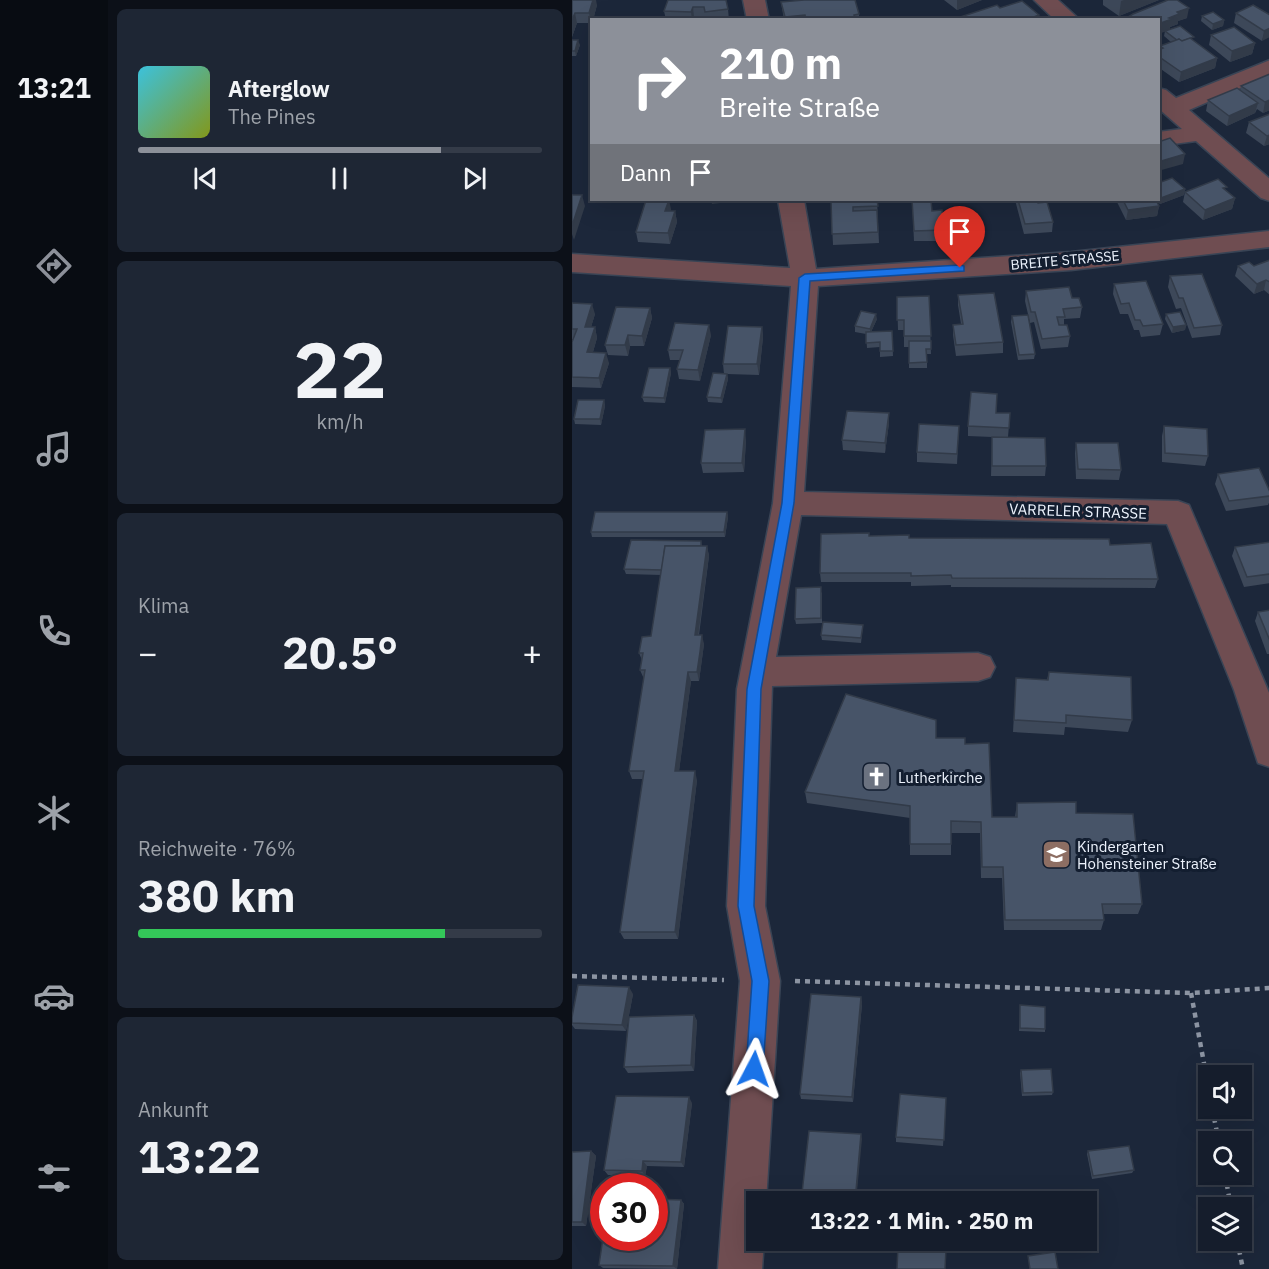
<!DOCTYPE html>
<html lang="de">
<head>
<meta charset="utf-8">
<style>
  :root { --surface:#151d2c; --page:#1e2634; --text:#f1f3f6; --muted:#9da2a9; --line:#343b48; --accent:#8c9099 }
  body { margin:0; font-family:"IBM Plex Sans",sans-serif; background:var(--page); color:var(--text); height:100vh; display:flex; flex-direction:column; font-size:22px; white-space:nowrap }
  * { box-sizing:border-box; margin:0 }
  p { font-size:20px; color:var(--muted) }
  .icon { flex:none; width:33px; height:33px; fill:none; stroke:currentColor; stroke-width:2; stroke-linecap:round; stroke-linejoin:round }
  .map { position:relative; flex:1; overflow:hidden }
  .panel { display:flex; flex-direction:column; gap:9px; padding:9px; background:#0c1018; width:464px }
  .panel>* { flex:none }
  .top-card { position:absolute; left:18px; top:18px; width:570px; height:183px; border-radius:0px; box-shadow:0 6px 24px #0002,0 0 0 2px var(--line); background:#8c9099; color:#fff; overflow:hidden }
  .tools { position:absolute; left:626px; top:1065px; display:grid; gap:12px }
  .tools a { display:grid; place-items:center; width:54px; height:54px; border-radius:0px; background:var(--surface); box-shadow:0 6px 24px #0002,0 0 0 2px var(--line); font-size:30px }
  .speed { position:absolute; left:18px; top:1173px; display:flex; gap:12px; font-size:30px; font-weight:700; text-align:center }
  .speed>* { display:grid; place-content:center; width:78px; height:78px; border-radius:50%; background:var(--surface); box-shadow:0 6px 24px #0002,0 0 0 2px var(--line); line-height:1 }
  .speed .limit { border:9px solid #d22; background:#fff; color:#111 }
  .pin { position:absolute; display:grid; place-items:center; width:51px; height:51px; color:#fff; margin:-62px -26px; border-radius:50% 50% 50% 0; rotate:-45deg; box-shadow:0 0 6px #0007 }
  .pin .icon { rotate:45deg }
  .me { position:absolute; width:66px; margin:-33px; rotate:4deg; stroke-linejoin:round; filter:drop-shadow(0 0 4px #0008) }
  .turn { display:flex; align-items:center; gap:21px; height:126px; padding:0 30px; font-size:27px }
  .turn .icon { width:78px; height:78px; stroke-width:2.5 }
  .turn b { display:block; font-size:42px; line-height:51px }
  .then { display:flex; align-items:center; height:57px; padding:0 30px; background:#0003; gap:12px; font-size:22px }
  .big { font-size:45px; font-weight:700; line-height:1.1 }
  .panel .tile { flex:1; display:flex; flex-direction:column; justify-content:center; gap:9px; min-width:0; padding:0 21px; border-radius:9px; background:var(--page) }
  .panel .dial { align-items:center; gap:0 }
  .dial b { font-size:78px; line-height:1 }
  .song { display:flex; align-items:center; gap:18px }
  .cover { width:72px; height:72px; border-radius:9px; background:linear-gradient(135deg,hsl(190 70% 55%),hsl(70 70% 35%)) }
  .played { height:6px; border-radius:3px; background:linear-gradient(90deg,var(--accent) 75%,var(--line) 75%) }
  .keys { display:flex; justify-content:space-around; direction:ltr }
  .heat { display:flex; justify-content:space-between; align-items:center; font-size:33px; direction:ltr }
  .charge { height:9px; border-radius:4px; background:linear-gradient(90deg,#34c759 76%,var(--line) 0) }
  .trip { position:absolute; left:174px; top:1191px; width:351px; height:60px; border-radius:0px; background:var(--surface); box-shadow:0 6px 24px #0002,0 0 0 2px var(--line); font-weight:700; line-height:60px; text-align:center }
  main { display:flex; flex:1; min-height:0 }
  .dock { display:flex; flex-direction:column; width:108px; justify-content:space-around; align-items:center; background:#080c12; color:var(--muted) }
  .dock .icon { width:42px; height:42px }
  .dock .selected { color:var(--accent) }
  .dock b { font-size:27px; color:var(--text) }
  .map>svg:first-child { display:block }
</style>
</head>
<body>
<main>
<nav class="dock">
<b>13:21</b>
<svg class="icon selected" aria-label="directions" viewBox="0 0 24 24"><path d="M12 3l9 9-9 9-9-9zM9 14v-3h6M13 9l2 2-2 2"/></svg>
<svg class="icon" aria-label="music" viewBox="0 0 24 24"><path d="M9 18V5l10-2v13"/><circle cx="6" cy="18" r="3"/><circle cx="16" cy="16" r="3"/></svg>
<svg class="icon" aria-label="phone" viewBox="0 0 24 24"><path d="M5 4h4l2 5-3 2q2 4 5 5l2-3 5 2v4C11 20 4 13 5 4z"/></svg>
<svg class="icon" aria-label="climate" viewBox="0 0 24 24"><path d="M12 3v18M4 7l16 10M4 17L20 7"/></svg>
<svg class="icon" aria-label="car" viewBox="0 0 24 24"><path d="M5 17H2v-5l4-1 3-4h7l3 4 3 1v5h-3M9 17h6M6 11h13"/><circle cx="7" cy="17" r="2"/><circle cx="17" cy="17" r="2"/></svg>
<svg class="icon" aria-label="filters" viewBox="0 0 24 24"><path d="M4 7h16M4 17h16"/><circle cx="9" cy="7" r="2"/><circle cx="15" cy="17" r="2"/></svg>
</nav>
<section class="panel">
<div class="tile">
<div class="song"><i class="cover"></i><div><b>Afterglow</b><p>The Pines</p></div></div>
<div class="played"></div>
<div class="keys"><svg class="icon" aria-label="previous" viewBox="0 0 24 24"><path d="M18 5L8 12l10 7zM5 5v14"/></svg><svg class="icon" aria-label="pause" viewBox="0 0 24 24"><path d="M8 5v14M16 5v14"/></svg><svg class="icon" aria-label="next" viewBox="0 0 24 24"><path d="M6 5l10 7-10 7zM19 5v14"/></svg></div>
</div>
<div class="tile dial"><b>22</b><p>km/h</p></div>
<div class="tile"><p>Klima</p>
<div class="heat"><a>−</a><b class="big">20.5°</b><a>+</a></div>
</div>
<div class="tile"><p>Reichweite · 76%</p><b class="big">380 km</b><div class="charge"></div></div>
<div class="tile"><p>Ankunft</p><b class="big">13:22</b></div>
</section>
<div class="map">
<svg width="698" height="1269" viewBox="0 0 698 1269">
  <rect width="100%" height="100%" fill="#1c273a"/>
  <g fill="none" stroke-linecap="round" stroke-linejoin="round">
    <defs>
      <g id="minor">
        <path d="M171,0H193L197,20H175Z"/>
        <path d="M462,0H486L508,20H483Z"/>
        <path d="M698,60V75L617,110L698,179V201L689,198L624,141L586,146V132L610,129L586,108V88L594,90L604,98Z"/>
        <path d="M206,200H232L244,269L499,252L698,231V247L499,270L246,286L232,492L606,501L617,505L698,695V767L686,763L662,690L595,524L229,515L204,657L406,653L418,657L423,667L418,677L406,681L200,686L193,906L208,981L194,1202H184V1240H192L190,1269H146L168,981L155,906L165,689L201,503L219,286L0,272V254L218,268Z"/>
      </g>
    </defs>
    <use href="#minor" stroke="#394455" stroke-width="3"/>
    <g stroke="#8c94a2" stroke-width="4.5" stroke-dasharray="5 5" stroke-linecap="butt">
      <path d="M0,976L152,980"/>
      <path d="M223,981L619,993L698,988"/>
      <path d="M619,993L636,1085"/>
      <path d="M640,1108L647,1142"/>
      <path d="M653,1174L659,1208"/>
      <path d="M665,1240L671,1269"/>
    </g>
    <use href="#minor" fill="#6f4d51" fill-rule="evenodd"/>
  </g>
  <g fill="#3d4859">
    <path d="M0,0L25,5L21,20H20L19,23H5L0,37Z"/>
    <path d="M96,0L156,9L157,20H134L133,17H122L121,20H94L92,11Z"/>
    <path d="M372,0H410L385,10Z"/>
    <path d="M531,0H587L547,16L531,5Z"/>
    <path d="M209,2L287,14V20H212Z"/>
    <path d="M664,13L698,15L690,41L662,23Z"/>
    <path d="M630,16L652,20L651,26L640,30L629,21Z"/>
    <path d="M556,17L615,18L606,21V24L598,27V29L621,40L645,58L643,68L607,82L586,67V50L588,46L599,42L592,36L593,31L556,19Z"/>
    <path d="M639,35L683,43L680,54L658,62L637,45Z"/>
    <path d="M0,40L8,45L4,56H0Z"/>
    <path d="M698,74V110L691,113L685,109L683,113L655,126L634,111L636,100L668,91L669,86Z"/>
    <path d="M698,114V144L692,146L674,133L677,122Z"/>
    <path d="M586,183L613,189L612,195L588,204L584,200H586Z"/>
    <path d="M654,191L663,198L660,209L631,220L611,202L613,192Z"/>
    <path d="M259,200H305L307,243L261,245Z"/>
    <path d="M340,200L360,211L372,230L371,241H342Z"/>
    <path d="M443,200H469V201H465L466,203L481,222L480,232L452,234Z"/>
    <path d="M544,200H584L587,206L585,216L554,220Z"/>
    <path d="M99,209L98,211H103L105,222L98,244L66,242L64,232Z"/>
    <path d="M698,260V295L692,290L682,294L663,276L666,266H682Z"/>
    <path d="M598,276L650,325L648,335L620,338L609,308L604,309L596,287Z"/>
    <path d="M542,284L591,324L588,335L569,337L567,330H562L556,314H548L541,294Z"/>
    <path d="M454,291L500,298L510,307L508,318L492,319V325L498,336L496,347L469,349L462,322L458,323L453,301Z"/>
    <path d="M386,295L431,342V353L384,356L381,335V325L389,324L386,305Z"/>
    <path d="M357,296L359,354H355V368H337V347H332V330H326L325,297Z"/>
    <path d="M0,303L23,314L19,327H23L25,338L21,352L37,363L29,388L0,387V342L1,339H0Z"/>
    <path d="M78,308L80,318L72,346H58L56,356L36,355L33,345Z"/>
    <path d="M594,314L614,325L613,330L600,333L593,319Z"/>
    <path d="M440,316L463,354L462,359L446,360L439,322Z"/>
    <path d="M305,319L299,332L320,331L321,356L308,357V347L295,348L294,334L283,332V326Z"/>
    <path d="M190,327L191,337L187,375L155,374L156,379L150,403L136,402L135,397L152,374L151,364Z"/>
    <path d="M139,335L128,381L107,379L105,369L108,360H98L96,350Z"/>
    <path d="M98,368L99,373L93,403L72,402L70,397Z"/>
    <path d="M32,400L33,406L29,425L3,424L2,419Z"/>
    <path d="M424,413H438L436,437L474,466L473,476H419L420,437L396,436V426Z"/>
    <path d="M317,423L313,453L271,450L270,440Z"/>
    <path d="M387,426L385,464L345,462V452Z"/>
    <path d="M592,426L636,456L633,466L590,462V436Z"/>
    <path d="M174,440L172,472L131,473L129,463Z"/>
    <path d="M504,443L549,470L547,480L504,479L503,453Z"/>
    <path d="M646,474L698,492V500L696,505L654,511L643,484Z"/>
    <path d="M155,512L156,517L153,537H20L19,532Z"/>
    <path d="M298,536L337,538L538,545L586,579L583,588L379,587V585L339,586V582H249L248,573Z"/>
    <path d="M129,541L130,546H135L137,556L127,635L132,644L127,681H119L107,771L125,780L106,939H52L48,932L71,779H60L57,771L72,679L68,670L70,660L67,653L79,636L89,575L54,574L52,569Z"/>
    <path d="M698,542V583L672,587L660,556L663,547Z"/>
    <path d="M250,592V623L224,624L223,619Z"/>
    <path d="M698,610V654H695L683,621L686,612Z"/>
    <path d="M291,625L289,643L250,640L249,635Z"/>
    <path d="M477,672L560,720L556,732L493,727L492,735L441,732L444,678L475,680Z"/>
    <path d="M364,738L393,744L420,817H443L445,803L504,813L570,904L566,914H531L532,920L529,930H432L430,878H409L408,833H379V855H338V818L235,803L233,792Z"/>
    <path d="M61,994L54,1031L3,1029L0,1025V1017Z"/>
    <path d="M289,997L290,1004L281,1102L229,1099L228,1094Z"/>
    <path d="M448,1005L473,1029V1032L447,1031Z"/>
    <path d="M122,1015L125,1021L122,1071L56,1073L52,1067Z"/>
    <path d="M449,1070L481,1092L480,1095L450,1096L448,1073Z"/>
    <path d="M374,1098L371,1146L324,1142V1137Z"/>
    <path d="M120,1103L112,1167L75,1166L73,1176L36,1175L32,1170Z"/>
    <path d="M19,1151L24,1156L14,1226H0V1152Z"/>
    <path d="M516,1151L562,1170L560,1173L520,1179L515,1154Z"/>
    <path d="M109,1200L112,1204L105,1269L31,1268L27,1265Z"/>
    <path d="M225,1240H280L279,1252L226,1248L225,1245Z"/>
  </g>
  <g fill="#323b49">
    <path d="M21,0H24L25,5L21,20H20L19,23L17,13Z"/>
    <path d="M385,0H410L385,10Z"/>
    <path d="M552,0H587L547,16L549,1Z"/>
    <path d="M121,7L122,17L121,20H120L119,12Z"/>
    <path d="M617,8L615,18L606,21V24L598,27V30L586,34V24L605,12Z"/>
    <path d="M3,13L5,23L0,37V20Z"/>
    <path d="M467,15V20H454Z"/>
    <path d="M652,20L651,26L640,30L641,24Z"/>
    <path d="M698,28V37L690,41L692,31Z"/>
    <path d="M6,40L8,45L4,56L3,51Z"/>
    <path d="M683,43L680,54L658,62L660,51Z"/>
    <path d="M645,58L643,68L607,82L609,72Z"/>
    <path d="M698,100V110L691,113L693,102Z"/>
    <path d="M686,103L683,113L655,126L657,116Z"/>
    <path d="M698,135V144L692,146L695,136Z"/>
    <path d="M613,154L611,164L586,171V162Z"/>
    <path d="M613,189L612,195L588,204L589,198Z"/>
    <path d="M10,195L13,206L2,240L0,234V226Z"/>
    <path d="M663,198L660,209L631,220L633,210Z"/>
    <path d="M97,200L99,209L95,221L93,211Z"/>
    <path d="M139,200H173L140,204Z"/>
    <path d="M587,206L585,216L554,220L556,210Z"/>
    <path d="M103,211L105,222L98,244L96,233Z"/>
    <path d="M694,280L692,290L682,294L685,284Z"/>
    <path d="M20,304L23,314L16,337L13,327Z"/>
    <path d="M78,308L80,318L72,346L70,336Z"/>
    <path d="M304,314L305,319L298,334V329Z"/>
    <path d="M137,325L139,335L128,381L126,370Z"/>
    <path d="M614,325L613,330L600,333L601,327Z"/>
    <path d="M23,327L25,338L18,362L15,352Z"/>
    <path d="M190,327L191,337L187,375L185,364Z"/>
    <path d="M56,335L58,346L56,356L53,345Z"/>
    <path d="M34,353L37,363L29,388L27,378Z"/>
    <path d="M98,368L99,373L93,403L92,398Z"/>
    <path d="M155,374L156,379L150,403L149,398Z"/>
    <path d="M32,400L33,406L29,425L28,419Z"/>
    <path d="M317,413V423L313,453V443Z"/>
    <path d="M173,429L174,440L172,472L170,463Z"/>
    <path d="M155,512L156,517L153,537L152,532Z"/>
    <path d="M135,546L137,556L125,644L123,635Z"/>
    <path d="M130,635L132,644L127,681L125,672Z"/>
    <path d="M116,672L119,681L106,779L103,771Z"/>
    <path d="M123,771L125,780L106,939L103,932Z"/>
    <path d="M57,987L61,994L54,1031L50,1025Z"/>
    <path d="M289,997L290,1004L281,1102L280,1097Z"/>
    <path d="M122,1015L125,1021L122,1071L119,1065Z"/>
    <path d="M117,1097L120,1103L112,1167L109,1162Z"/>
    <path d="M289,1134L290,1139L284,1202H283Z"/>
    <path d="M19,1151L24,1156L14,1226L10,1222Z"/>
    <path d="M71,1161L75,1166L73,1176L70,1171Z"/>
    <path d="M109,1200L112,1204L105,1269L101,1266Z"/>
  </g>
  <g fill="#475468" stroke="#323b49" stroke-width="1.5">
    <path d="M0,0H21L17,13H3L0,20Z"/>
    <path d="M96,0H154L156,9L133,12L132,7H121L119,12L92,11Z"/>
    <path d="M232,0H283L287,14L282,15L283,18L266,20H234L233,15L213,17L209,2Z"/>
    <path d="M596,0H605L617,8L605,12L607,14L597,18L600,19L586,24V20H556L558,18L556,17L561,14Z"/>
    <path d="M450,1L467,15L454,20H379L425,5L428,8Z"/>
    <path d="M681,5L698,15V28L692,31L664,13Z"/>
    <path d="M641,12L652,20L641,24L630,16Z"/>
    <path d="M608,26L622,37L610,41L607,39L605,40L593,31Z"/>
    <path d="M662,27L683,43L660,51L639,35Z"/>
    <path d="M618,38L645,58L609,72L586,56V50L591,48L588,46L607,39L610,41Z"/>
    <path d="M0,40H6L3,51H0Z"/>
    <path d="M698,74V100L693,102L669,86Z"/>
    <path d="M665,88L686,103L657,116L636,100Z"/>
    <path d="M698,114V135L695,136L677,122Z"/>
    <path d="M598,138L613,154L586,162V142Z"/>
    <path d="M600,178L613,189L589,198L586,195V183Z"/>
    <path d="M646,179L655,187L651,188L663,198L633,210L613,192Z"/>
    <path d="M0,195H10L0,226Z"/>
    <path d="M74,200H97L93,211H103L96,233L64,232Z"/>
    <path d="M259,200H305L306,206L281,207V211L305,210L306,232L260,234Z"/>
    <path d="M340,200H359L360,211L370,210L372,230L342,231Z"/>
    <path d="M446,200H465L466,203L475,202L481,222L453,224Z"/>
    <path d="M551,200H584L587,206L556,210Z"/>
    <path d="M698,260V282L694,280L685,284L666,266L677,262L682,266Z"/>
    <path d="M630,274L650,325L622,328L611,298H607L598,276Z"/>
    <path d="M574,281L591,324L571,326L568,320H563L557,303L549,304L542,284Z"/>
    <path d="M497,287L500,298H507L510,307L491,309L493,317H485L487,325H495L498,336L470,339L463,312H459L454,291Z"/>
    <path d="M422,293L431,342L384,345L381,325L391,324L386,295Z"/>
    <path d="M357,296L359,336H332V320H325V297Z"/>
    <path d="M0,303L20,304L13,327H23L15,352L34,353L27,378L0,377V342L5,329H0Z"/>
    <path d="M44,307L78,308L70,336L56,335L53,345H33Z"/>
    <path d="M289,311L304,314L298,329L283,326Z"/>
    <path d="M608,312L614,325L601,327L594,314Z"/>
    <path d="M456,315L463,354L447,355L440,316Z"/>
    <path d="M103,323L137,325L126,370L105,369L111,350H96Z"/>
    <path d="M156,326L190,327L185,364H151Z"/>
    <path d="M320,331L321,351H308V342L294,343V332Z"/>
    <path d="M337,341H359V349H354L355,362L337,363Z"/>
    <path d="M77,368H98L92,398L70,397Z"/>
    <path d="M141,373L155,374L149,398L135,397Z"/>
    <path d="M399,392L425,394L424,413H438L437,428L396,426Z"/>
    <path d="M6,400H32L28,419H2Z"/>
    <path d="M275,411L317,413L313,443L270,440Z"/>
    <path d="M347,424L387,426L385,454L345,452Z"/>
    <path d="M592,426L635,429L636,456L593,453Z"/>
    <path d="M173,429L170,463H129L133,430Z"/>
    <path d="M420,437L473,438L474,466H420Z"/>
    <path d="M504,443H546L549,470L506,469Z"/>
    <path d="M687,468L698,492V496L657,501L646,474Z"/>
    <path d="M23,512H155L152,532H19Z"/>
    <path d="M297,533V536L337,535V538L537,539L538,545L579,543L586,579L380,578L379,575L339,576V573H248L249,534Z"/>
    <path d="M59,540L129,541V546H93L90,570L52,569Z"/>
    <path d="M698,542V574L675,577L663,547Z"/>
    <path d="M93,546H135L123,635H130L128,652L125,672H116L103,771H123L103,932H48L72,771H57L73,670H68L71,653H67L70,637L79,636Z"/>
    <path d="M249,587V618L223,619L224,588Z"/>
    <path d="M698,610V641L686,612Z"/>
    <path d="M251,622L291,625L289,638L249,635Z"/>
    <path d="M477,672L559,677L560,720L494,715V723L442,720L444,678L476,680Z"/>
    <path d="M274,694L364,720V738H393V744L417,743L420,817H445V803L504,802V813L561,814L570,904H530L532,920H433L431,867H410L409,822L379,821V844H338V806L233,792Z"/>
    <path d="M6,985L57,987L50,1025L0,1023V1017Z"/>
    <path d="M239,994L289,997L280,1097L228,1094Z"/>
    <path d="M448,1005L473,1007V1029L448,1028Z"/>
    <path d="M122,1015L119,1065L52,1067L57,1017Z"/>
    <path d="M479,1069L481,1092L451,1093L449,1070Z"/>
    <path d="M328,1094L374,1098L372,1140L324,1137Z"/>
    <path d="M44,1096L117,1097L109,1162L71,1161L70,1171L32,1170Z"/>
    <path d="M237,1131L289,1134L283,1202H229Z"/>
    <path d="M557,1146L562,1170L521,1176L516,1151Z"/>
    <path d="M19,1151L10,1222H0V1152Z"/>
    <path d="M82,1199L109,1200L101,1266L27,1265L32,1231V1238H82Z"/>
    <path d="M225,1240H279L278,1249L225,1245Z"/>
    <path d="M326,1245L374,1249L373,1269H325Z"/>
    <path d="M483,1252L486,1269H458L456,1256Z"/>
  </g>
  <path fill="#1a73e8" stroke="#114b97" stroke-width="1.5" d="M388,265L392,266V271L238,281L222,503L189,689L182,906L197,981L191,1069L188,1075L182,1078L176,1075L174,1069L180,981L166,906L175,689L210,503L227,278L233,274Z"/>
  <defs>
    <symbol id="church-square" viewBox="-11 -11 22 22"><rect x="-9" y="-9" width="18" height="18" rx="4" fill="#6b7280" stroke="#131e30"/><path d="M-1.2-6h2.4v3.5h3.3v2.4h-3.3V6h-2.4V-.1h-3.3v-2.4h3.3Z" fill="#fff"/></symbol>
    <symbol id="school-square" viewBox="-11 -11 22 22"><rect x="-9" y="-9" width="18" height="18" rx="4" fill="#8d6e63" stroke="#131e30"/><path d="M0-5L7-2L0 1L-7-2ZM-4 1L0 2.5L4 1V4Q0 6-4 4Z" fill="#fff"/></symbol>
  </defs>
  <g fill-rule="evenodd">
    <use href="#church-square" x="288" y="760" width="33" height="33"/>
    <use href="#school-square" x="468" y="838" width="33" height="33"/>
  </g>
  <g text-anchor="middle" dominant-baseline="central" stroke-width="6" stroke-linejoin="round" paint-order="stroke">
    <g font-size="14" fill="#edf3fd" stroke="#131e30">
      <text transform="translate(493 260) rotate(-5)">BREITE STRASSE</text>
    </g>
    <g font-size="15" fill="#edf3fd" stroke="#131e30">
      <text transform="translate(506 511) rotate(2)">VARRELER STRASSE</text>
    </g>
    <g font-size="15" fill="#edf3fd" stroke="#131e30" text-anchor="start">
      <text x="326" y="777">Lutherkirche</text>
      <text x="505" y="846">Kindergarten<tspan x="505" dy="17">Hohensteiner Straße</tspan></text>
    </g>
  </g>
</svg>
<div class="tools">
<a><svg class="icon" aria-label="sound" viewBox="0 0 24 24"><path d="M4 9h4l5-4v14l-5-4H4zM17 9q2 3 0 6"/></svg></a>
<a><svg class="icon" aria-label="search" viewBox="0 0 24 24"><circle cx="10" cy="10" r="6"/><path d="M15 15l6 6"/></svg></a>
<a><svg class="icon" aria-label="layers" viewBox="0 0 24 24"><path d="M12 4l9 5-9 5-9-5zM3 14l9 5 9-5"/></svg></a>
</div>
<div class="speed"><div class="limit">30</div></div>
<div class="pin" style="left:388px;top:268px;background:#d93025"><svg class="icon" aria-label="arrive" viewBox="0 0 24 24"><path d="M6 21V4h12l-3 4 3 4H6"/></svg></div>
<svg class="me" style="left:182px;top:1069px" viewBox="-20 -20 40 40"><path d="M0-17L14 15 0 8-14 15z" fill="#1a73e8" stroke="#fff" stroke-width="4"/></svg>
<div class="trip">13:22 · 1 Min. · 250 m</div>
<div class="top-card">
<div class="turn"><svg class="icon" aria-label="right" viewBox="0 0 24 24"><path d="M7 20v-9h11M14 6l5 5-5 5"/></svg><div><b>210 m</b>Breite Straße</div></div>
<div class="then">Dann<svg class="icon" aria-label="arrive" viewBox="0 0 24 24"><path d="M6 21V4h12l-3 4 3 4H6"/></svg></div>
</div>
</div>
</main>
</body>
</html>
